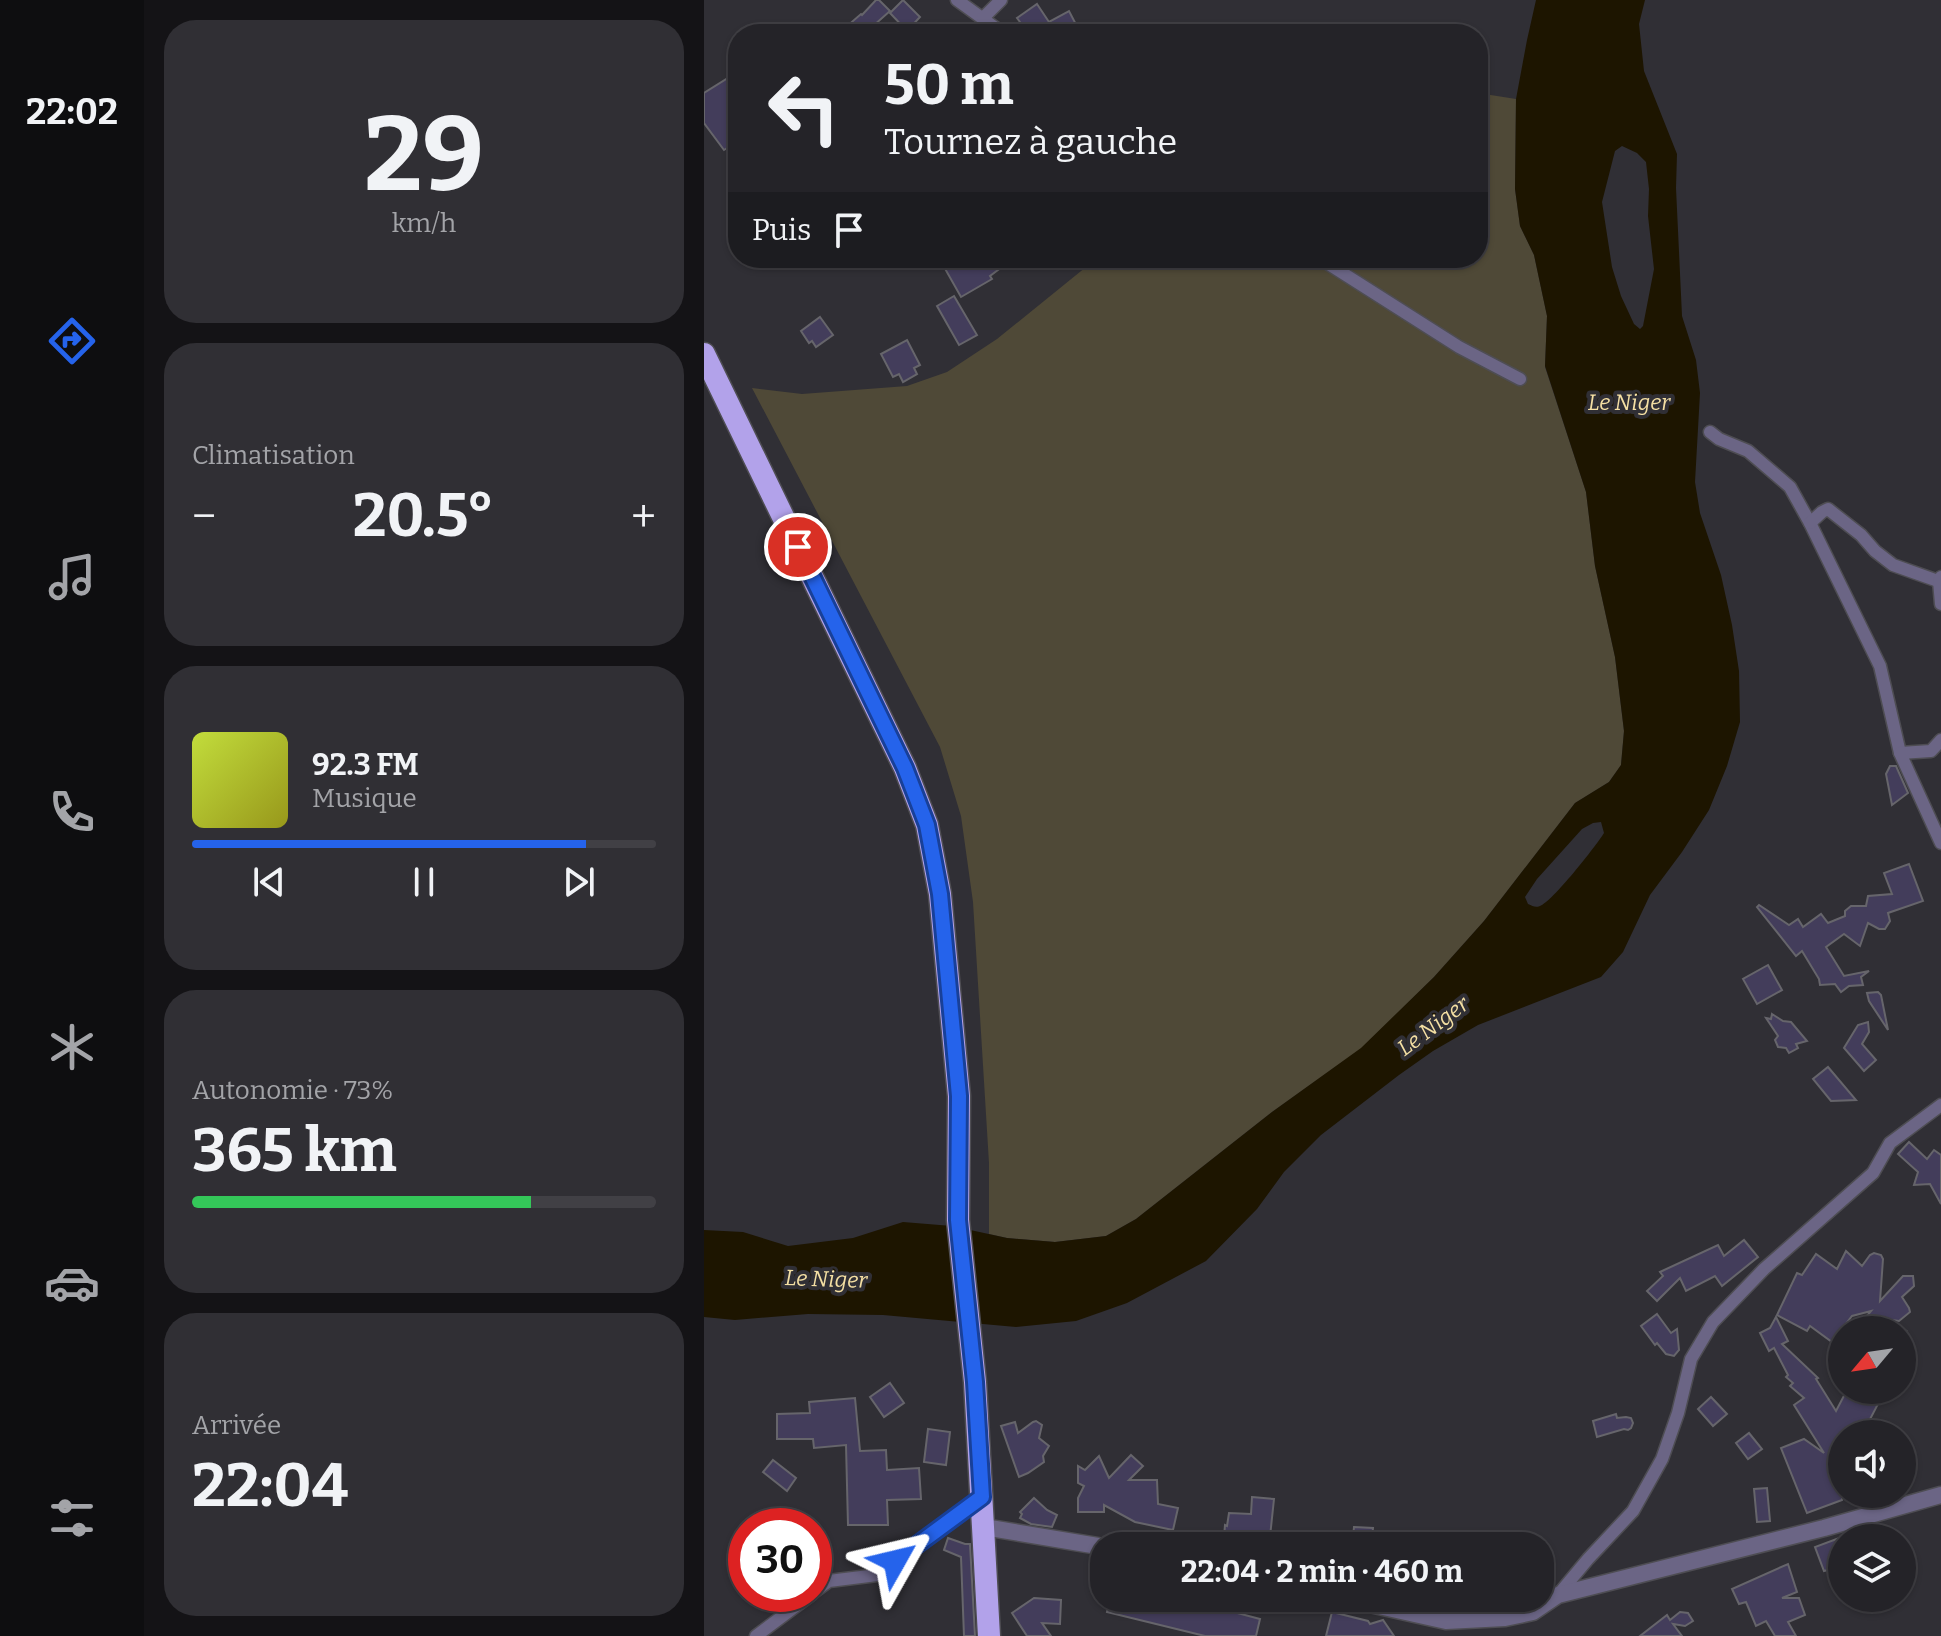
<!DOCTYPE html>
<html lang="fr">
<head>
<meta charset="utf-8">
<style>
  :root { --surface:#242328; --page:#302f34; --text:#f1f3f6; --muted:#a3a4a8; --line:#414045; --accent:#2563eb }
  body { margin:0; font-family:Bitter,serif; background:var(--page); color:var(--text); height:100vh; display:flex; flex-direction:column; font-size:30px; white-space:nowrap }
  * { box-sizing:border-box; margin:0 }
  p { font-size:26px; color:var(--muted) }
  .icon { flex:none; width:44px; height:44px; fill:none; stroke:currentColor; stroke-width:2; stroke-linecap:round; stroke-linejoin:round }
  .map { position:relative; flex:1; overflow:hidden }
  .details { display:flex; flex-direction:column; gap:20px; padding:20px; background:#141316; width:560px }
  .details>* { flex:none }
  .guide { position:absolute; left:24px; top:24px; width:760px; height:244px; border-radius:32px; box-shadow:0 2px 6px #0004,0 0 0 2px var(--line); background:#242328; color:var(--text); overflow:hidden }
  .needle { width:52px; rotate:241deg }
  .controls { position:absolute; left:1124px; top:1316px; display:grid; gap:16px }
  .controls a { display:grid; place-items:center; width:88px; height:88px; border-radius:50%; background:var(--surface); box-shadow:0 2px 6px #0004,0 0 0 2px var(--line); font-size:40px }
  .speed { position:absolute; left:24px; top:1508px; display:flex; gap:16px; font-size:40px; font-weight:700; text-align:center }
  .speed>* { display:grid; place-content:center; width:104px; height:104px; border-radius:50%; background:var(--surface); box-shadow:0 2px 6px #0004,0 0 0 2px var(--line); line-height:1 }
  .speed .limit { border:12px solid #d22; background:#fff; color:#111 }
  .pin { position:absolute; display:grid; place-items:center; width:68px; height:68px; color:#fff; margin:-34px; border:4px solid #fff; border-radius:50%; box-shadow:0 2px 8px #0007 }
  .me { position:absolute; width:88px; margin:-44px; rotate:53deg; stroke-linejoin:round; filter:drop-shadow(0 0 6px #0008) }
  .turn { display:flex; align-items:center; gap:28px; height:168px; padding:0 24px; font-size:36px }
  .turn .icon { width:104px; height:104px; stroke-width:2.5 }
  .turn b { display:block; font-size:56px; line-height:68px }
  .then { display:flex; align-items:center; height:76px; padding:0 24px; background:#0003; gap:16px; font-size:30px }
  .big { font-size:60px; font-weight:700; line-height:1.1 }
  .details .tile { flex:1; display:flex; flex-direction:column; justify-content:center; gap:12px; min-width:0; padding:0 28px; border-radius:32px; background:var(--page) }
  .details .dial { align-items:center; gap:0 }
  .dial b { font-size:104px; line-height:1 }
  .song { display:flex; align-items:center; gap:24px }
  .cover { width:96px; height:96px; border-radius:12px; background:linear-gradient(135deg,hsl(70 70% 55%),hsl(60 70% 35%)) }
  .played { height:8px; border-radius:4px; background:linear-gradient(90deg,var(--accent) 85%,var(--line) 85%) }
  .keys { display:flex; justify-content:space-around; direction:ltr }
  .heat { display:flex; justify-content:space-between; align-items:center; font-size:44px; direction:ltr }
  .charge { height:12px; border-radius:6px; background:linear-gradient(90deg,#34c759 73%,var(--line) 0) }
  .trip { position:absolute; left:386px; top:1532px; width:464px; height:80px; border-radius:32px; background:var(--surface); box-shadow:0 2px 6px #0004,0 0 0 2px var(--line); font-weight:700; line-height:80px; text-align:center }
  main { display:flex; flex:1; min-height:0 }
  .tab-bar { display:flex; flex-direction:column; width:144px; justify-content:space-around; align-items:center; background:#0e0e10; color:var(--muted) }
  .tab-bar .icon { width:56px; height:56px }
  .tab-bar .on { color:var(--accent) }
  .tab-bar b { font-size:36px; color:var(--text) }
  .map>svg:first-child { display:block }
</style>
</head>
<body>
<main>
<nav class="tab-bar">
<b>22:02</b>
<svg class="icon on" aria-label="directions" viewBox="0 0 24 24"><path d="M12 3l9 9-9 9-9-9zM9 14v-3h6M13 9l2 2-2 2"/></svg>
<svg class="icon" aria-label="music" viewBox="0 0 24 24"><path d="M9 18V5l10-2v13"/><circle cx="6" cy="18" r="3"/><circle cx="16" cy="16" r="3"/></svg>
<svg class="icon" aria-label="phone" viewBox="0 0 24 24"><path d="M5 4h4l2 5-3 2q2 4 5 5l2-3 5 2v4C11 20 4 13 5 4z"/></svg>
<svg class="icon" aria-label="climate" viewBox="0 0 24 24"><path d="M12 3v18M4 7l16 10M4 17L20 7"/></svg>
<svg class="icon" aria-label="car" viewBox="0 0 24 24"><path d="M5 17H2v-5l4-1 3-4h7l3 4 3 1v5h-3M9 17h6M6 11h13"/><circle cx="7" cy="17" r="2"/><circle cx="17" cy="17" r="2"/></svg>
<svg class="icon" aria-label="filters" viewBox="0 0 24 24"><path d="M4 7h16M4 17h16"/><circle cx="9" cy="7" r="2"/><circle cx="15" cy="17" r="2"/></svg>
</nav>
<section class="details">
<div class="tile dial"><b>29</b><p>km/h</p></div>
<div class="tile"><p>Climatisation</p>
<div class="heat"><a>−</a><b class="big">20.5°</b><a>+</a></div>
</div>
<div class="tile">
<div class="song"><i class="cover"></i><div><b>92.3 FM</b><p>Musique</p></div></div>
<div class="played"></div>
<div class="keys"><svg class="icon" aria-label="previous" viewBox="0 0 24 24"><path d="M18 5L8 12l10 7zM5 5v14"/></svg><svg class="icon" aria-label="pause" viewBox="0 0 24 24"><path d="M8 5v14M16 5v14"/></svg><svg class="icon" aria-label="next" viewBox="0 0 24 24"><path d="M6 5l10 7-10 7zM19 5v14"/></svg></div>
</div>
<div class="tile"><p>Autonomie · 73%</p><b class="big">365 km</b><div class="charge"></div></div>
<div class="tile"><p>Arrivée</p><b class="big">22:04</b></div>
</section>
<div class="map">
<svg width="1237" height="1636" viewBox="0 0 1237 1636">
  <rect width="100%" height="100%" fill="#302f35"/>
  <path fill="#4f4937" d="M774,93L812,99L811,189L816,226L830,255L843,316L841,367L882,492L891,566L911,657L920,731L917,765L905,782L871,803L780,921L730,977L658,1048L568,1112L432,1219L402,1236L351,1242L303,1238L285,1234V1163L269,902L257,816L236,747L48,388L98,394L203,386L243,372L293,339L382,267L391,258H774Z"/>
  <path fill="#1d1500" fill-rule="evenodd" d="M832,0H941L935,24L940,71L973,154L972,188L978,316L992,360L996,393L991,482L996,513L1017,575L1028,625L1035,671L1036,722L1023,766L1005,810L978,852L946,895L919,952L897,977L774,1025L729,1051L695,1075L617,1135L580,1172L553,1209L502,1261L423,1303L372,1321L312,1327L179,1315L104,1314L31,1320L0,1317V1230L39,1232L84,1246L149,1238L199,1222L248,1226L303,1238L351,1242L402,1236L432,1219L568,1112L657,1048L730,977L780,921L871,803L905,782L917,765L920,731L911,657L891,566L882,492L841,366L843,316L830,255L816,226L811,189L812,99L823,40ZM918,146L933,153L942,162L945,189L944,216L950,269L939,326L936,329L930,324L917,296L908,267L898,202L911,151ZM897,822L900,833C892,846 848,902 836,906C831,908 829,906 824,904L821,897L833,879L878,829L889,823Z"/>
  <g fill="#433d5b" stroke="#66656b" stroke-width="2">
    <path d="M172,0H175L186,11L160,34H134L157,14L158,15Z"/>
    <path d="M199,0L216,17L203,31L186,13Z"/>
    <path d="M333,4L345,22L365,11L377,34H322L324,33L313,18Z"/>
    <path d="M34,75V141L20,150L0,123V93L24,78Z"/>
    <path d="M235,258H252L257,267L273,258H310L286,276L288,279L257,297Z"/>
    <path d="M250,296L273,335L255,345L233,306Z"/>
    <path d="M116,317L129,335L112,347L108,341L105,343L97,331Z"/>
    <path d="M203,340L216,365L210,368L213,374L199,382L195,374L189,377L177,354Z"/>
    <path d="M1186,766H1192L1204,793L1188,805L1182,774Z"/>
    <path d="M1205,864L1219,901L1184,913L1186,921L1181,929H1175L1164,923L1156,946L1140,934L1122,947L1140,976L1165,971L1157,977L1159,985L1145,986L1137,992L1131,984L1116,985L1115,979L1098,951L1092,956L1053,907L1055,905L1085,925L1094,919L1099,927L1117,914L1124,923L1141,916V911L1147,906H1162L1164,896L1188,894L1180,873Z"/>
    <path d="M1064,965L1078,990L1053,1004L1039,979Z"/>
    <path d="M1174,992L1177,995L1184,1030L1165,1001L1163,993Z"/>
    <path d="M1068,1014L1079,1021L1087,1022L1103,1041L1092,1044L1094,1048L1085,1053L1082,1048L1074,1047L1071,1040L1074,1036L1062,1018L1067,1019Z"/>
    <path d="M1164,1022L1165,1032L1158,1044L1172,1060L1160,1071L1140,1048L1154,1025Z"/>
    <path d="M1124,1067L1152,1100L1127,1101L1109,1079Z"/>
    <path d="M1205,1142L1223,1159L1230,1150L1237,1155V1204L1226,1184L1210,1185L1214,1172L1194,1154Z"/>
    <path d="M1040,1240L1054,1257L1018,1286L1011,1276L982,1291L976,1278L953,1301L943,1291L959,1276L956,1272L1014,1245L1020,1256Z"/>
    <path d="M1142,1251L1158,1266L1166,1255L1170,1253L1177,1255L1179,1259L1176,1301L1199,1276H1209L1210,1286L1198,1297L1205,1308L1206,1312L1195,1321L1188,1320L1201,1330H1167V1318L1162,1317L1167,1311L1148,1316L1128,1342L1106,1326L1103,1331L1073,1315L1093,1273L1098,1275L1112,1254L1133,1269Z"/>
    <path d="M953,1314L967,1333L973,1329L975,1350L970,1356L962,1354L953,1343L951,1345L937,1326Z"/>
    <path d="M1072,1317L1084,1341L1078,1344L1114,1378L1112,1379L1132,1411L1143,1390H1150L1174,1404L1164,1423L1170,1434H1138V1500L1103,1513L1077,1448L1100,1439L1120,1453L1090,1405L1100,1398L1086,1386L1089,1383L1082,1377L1084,1375L1070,1348L1065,1351L1056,1333L1066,1328Z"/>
    <path d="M186,1383L200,1403L180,1417L166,1397Z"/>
    <path d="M1007,1397L1023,1414L1009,1426L994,1409Z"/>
    <path d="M151,1398L156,1451L182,1450L183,1470L215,1468L217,1499L183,1500L184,1525H144L142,1445L110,1448L109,1439H73V1414L106,1413L105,1402Z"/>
    <path d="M912,1414L913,1418L922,1417L927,1418L929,1423L927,1428L924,1430L920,1429L893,1437L889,1421Z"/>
    <path d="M332,1421L338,1425L335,1438L345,1446L339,1456L340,1462L324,1473L315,1477L297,1426L311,1422L314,1433L329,1422Z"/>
    <path d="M224,1429L246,1432L242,1465L220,1462Z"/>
    <path d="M1045,1433L1058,1449L1044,1459L1032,1443Z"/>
    <path d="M427,1455L439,1466L425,1480H453L454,1504L474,1508L469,1530L431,1522L400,1505V1512H374V1498L380,1486L374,1483V1466L381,1470L395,1456L405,1478Z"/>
    <path d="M69,1460L92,1478L83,1491L59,1472Z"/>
    <path d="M1063,1488L1066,1521L1053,1522L1050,1489Z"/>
    <path d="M548,1497L570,1499L565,1546H524L525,1538L520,1537L521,1525L523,1526L525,1513L547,1514Z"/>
    <path d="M330,1498L343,1510L353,1515L348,1527L327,1524L316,1518L318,1514L316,1512Z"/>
    <path d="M650,1527L669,1528L667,1546H648Z"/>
    <path d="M1138,1537V1575L1127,1579L1124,1570L1120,1571L1111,1547Z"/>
    <path d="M244,1538L261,1544H266L271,1636H260L257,1557L240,1550Z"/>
    <path d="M1084,1564L1093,1592L1078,1598H1095L1101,1615L1084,1622L1092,1636H1071L1062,1621L1052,1626L1042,1602L1035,1604L1028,1589Z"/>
    <path d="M330,1598L357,1600L356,1624L338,1623L347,1636H323L308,1613Z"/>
    <path d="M404,1598H447L446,1603L466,1599L487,1607L488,1601L556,1619L552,1636H501L403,1612L406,1600L410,1601Z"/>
    <path d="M628,1612L664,1621L666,1624L679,1620L690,1636H622Z"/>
    <path d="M976,1612L984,1613L989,1621L981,1626L969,1624L978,1636H936L963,1615L966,1620Z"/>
  </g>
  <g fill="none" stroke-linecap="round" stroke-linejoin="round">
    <defs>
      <g id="minor">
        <path d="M253,0L300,34"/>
        <path d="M279,18L297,0"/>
        <path d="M615,258L755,347L816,379"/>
        <path d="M1006,432L1015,439L1044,451L1086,487L1106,523L1176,666L1196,753"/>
        <path d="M1106,523L1118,512L1124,509L1157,535L1171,551L1189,565L1237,582"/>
        <path d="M1237,577L1235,581L1237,604"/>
        <path d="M1237,740L1227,751L1196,753L1237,843"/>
        <path d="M110,1592L125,1581L173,1575L209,1547L278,1497"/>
        <path d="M854,1595L884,1559L929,1511L958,1459L974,1413L987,1359L1009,1322L1060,1269L1169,1173L1186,1143L1237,1105"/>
        <path d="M52,1636L108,1594"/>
      </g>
      <g id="tertiary">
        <path d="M280,1527L400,1547"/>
        <path d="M639,1598L742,1621L801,1618L829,1612L854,1595L1120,1528L1237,1495"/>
      </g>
      <path id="trunk" d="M0,354L201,768L223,825L236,894L255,1096L254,1220L271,1382L285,1636"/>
    </defs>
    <use href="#minor" stroke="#4e4d53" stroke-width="15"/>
    <use href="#tertiary" stroke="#4e4d53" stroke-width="19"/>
    <use href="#trunk" stroke="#4e4d53" stroke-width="25"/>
    <use href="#minor" stroke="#6b6585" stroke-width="12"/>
    <use href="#tertiary" stroke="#6b6585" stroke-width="16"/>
    <use href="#trunk" stroke="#b2a2ea" stroke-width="22"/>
  </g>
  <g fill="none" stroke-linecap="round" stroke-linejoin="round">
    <defs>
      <path id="route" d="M94,547L201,768L223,825L236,894L255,1096L254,1220L271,1382L278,1497L191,1561"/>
    </defs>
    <use href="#route" stroke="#184099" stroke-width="20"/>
    <use href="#route" stroke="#2563eb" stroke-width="14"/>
  </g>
  <g text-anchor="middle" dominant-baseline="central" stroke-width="8" stroke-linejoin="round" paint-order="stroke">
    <g font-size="22" font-style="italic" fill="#f4dfa3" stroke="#302f35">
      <text x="925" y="402">Le Niger</text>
      <text transform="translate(729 1026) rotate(-37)">Le Niger</text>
      <text transform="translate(122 1279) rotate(2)">Le Niger</text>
    </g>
  </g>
</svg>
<div class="controls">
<a><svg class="needle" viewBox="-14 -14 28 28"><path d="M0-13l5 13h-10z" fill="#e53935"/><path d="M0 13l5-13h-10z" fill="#a3a4a8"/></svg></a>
<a><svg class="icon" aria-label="sound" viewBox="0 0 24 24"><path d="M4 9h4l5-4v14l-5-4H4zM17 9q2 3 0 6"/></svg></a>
<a><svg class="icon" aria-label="layers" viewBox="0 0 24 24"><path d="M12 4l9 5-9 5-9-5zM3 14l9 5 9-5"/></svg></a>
</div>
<div class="speed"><div class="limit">30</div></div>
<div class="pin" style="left:94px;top:547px;background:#d93025"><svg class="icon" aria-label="arrive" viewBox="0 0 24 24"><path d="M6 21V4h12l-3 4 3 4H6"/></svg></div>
<svg class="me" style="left:191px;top:1561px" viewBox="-20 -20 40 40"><path d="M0-17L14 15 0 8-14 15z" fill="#2563eb" stroke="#fff" stroke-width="4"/></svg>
<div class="trip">22:04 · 2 min · 460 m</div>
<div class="guide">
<div class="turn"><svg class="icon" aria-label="left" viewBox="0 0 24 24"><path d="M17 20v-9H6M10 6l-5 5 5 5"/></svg><div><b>50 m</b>Tournez à gauche</div></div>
<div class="then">Puis<svg class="icon" aria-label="arrive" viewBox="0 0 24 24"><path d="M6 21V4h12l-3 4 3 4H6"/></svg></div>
</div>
</div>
</main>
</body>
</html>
